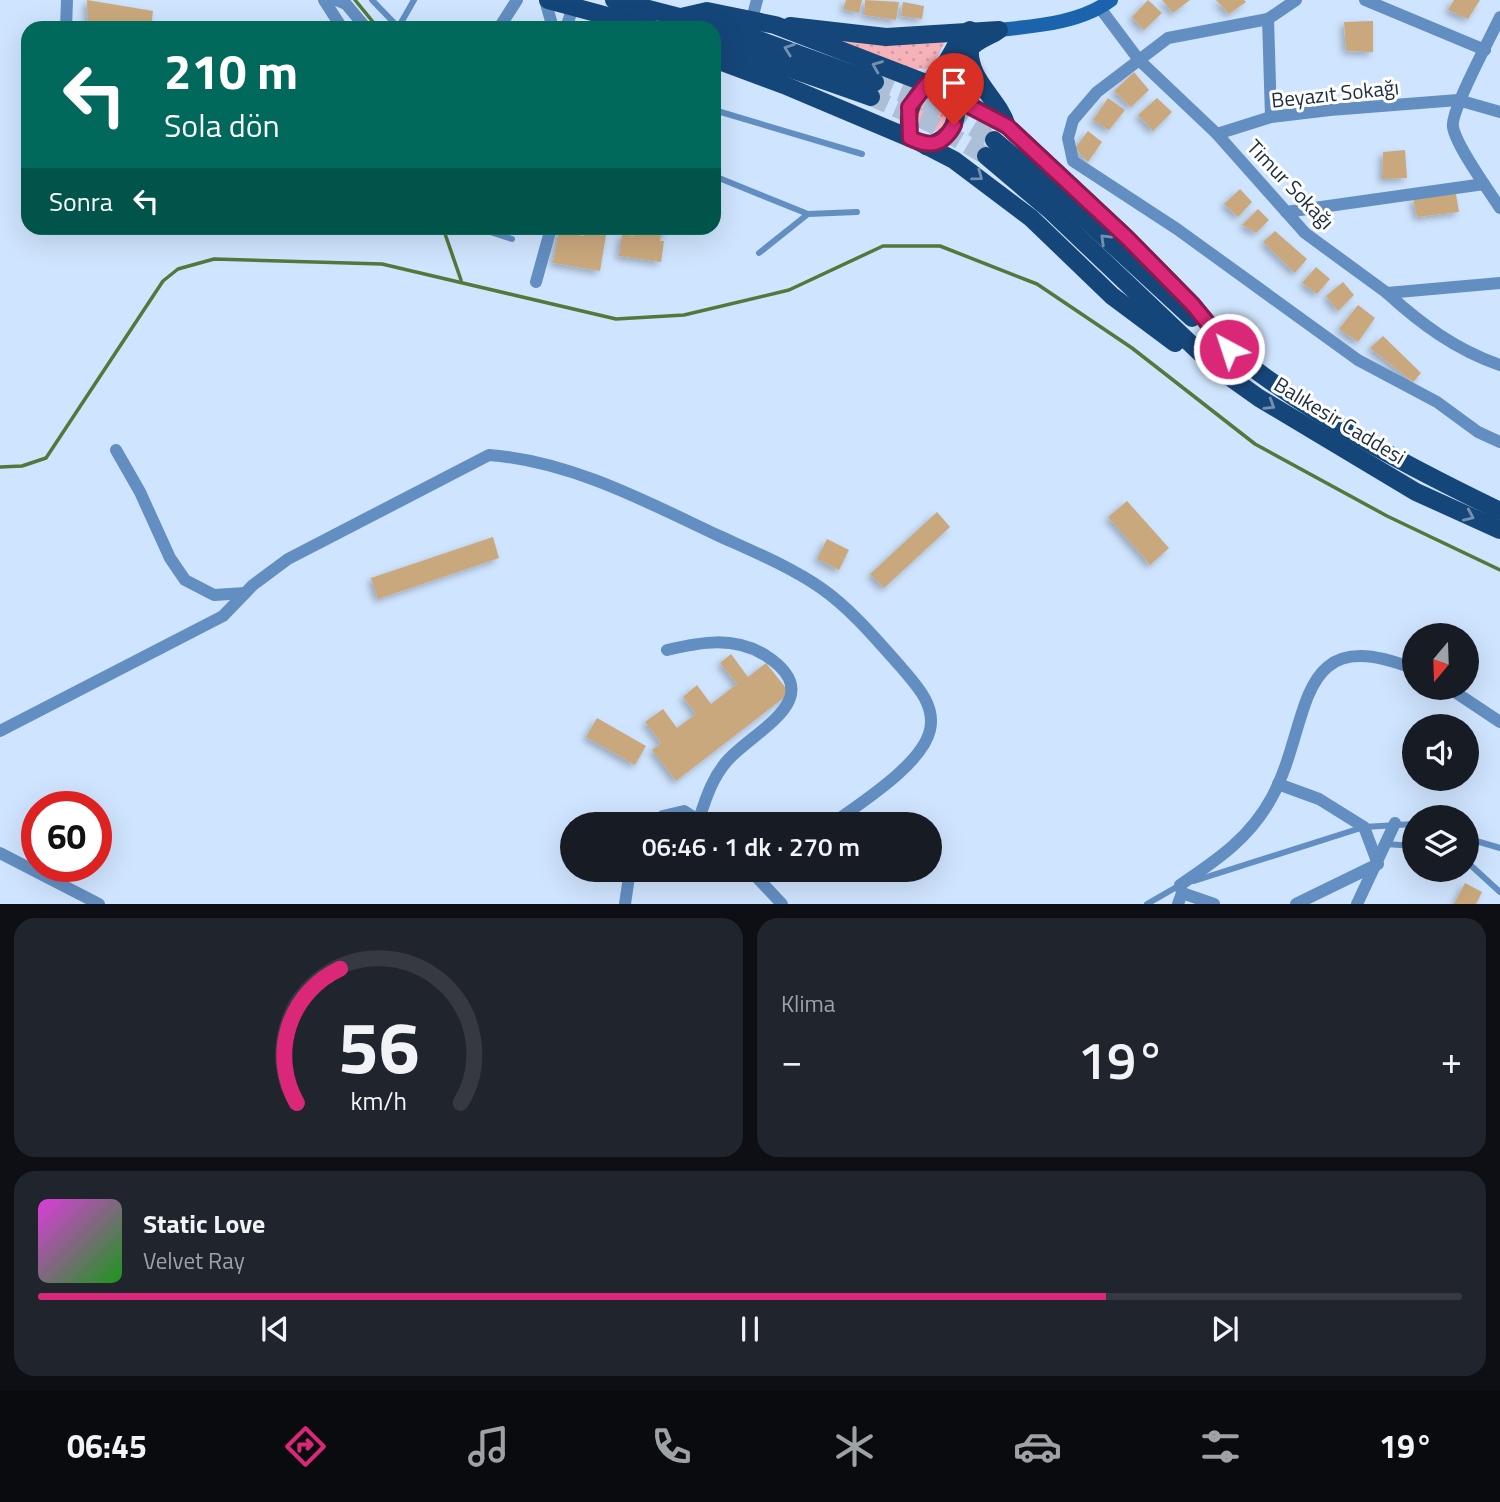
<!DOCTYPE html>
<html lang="tr">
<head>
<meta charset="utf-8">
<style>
  :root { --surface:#171b24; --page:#20242c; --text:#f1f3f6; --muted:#9ea1a6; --line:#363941; --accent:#db2777 }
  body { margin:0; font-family:"Titillium Web",sans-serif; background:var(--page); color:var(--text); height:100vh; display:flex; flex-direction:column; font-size:26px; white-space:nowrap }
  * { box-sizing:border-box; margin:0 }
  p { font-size:23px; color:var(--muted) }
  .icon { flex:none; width:38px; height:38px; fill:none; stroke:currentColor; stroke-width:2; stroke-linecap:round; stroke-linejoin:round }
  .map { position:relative; height:904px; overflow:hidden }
  .panel { display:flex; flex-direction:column; gap:14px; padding:14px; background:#0d0f14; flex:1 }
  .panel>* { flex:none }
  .hud { position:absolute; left:21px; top:21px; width:700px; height:214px; border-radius:21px; box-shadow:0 7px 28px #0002; background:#00695c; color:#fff; overflow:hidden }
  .needle { width:46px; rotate:199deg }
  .controls { position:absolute; left:1402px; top:623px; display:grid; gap:14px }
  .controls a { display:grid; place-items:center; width:77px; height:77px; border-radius:50%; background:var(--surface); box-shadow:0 7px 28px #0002; font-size:35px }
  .speed { position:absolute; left:21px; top:791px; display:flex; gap:14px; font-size:35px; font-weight:700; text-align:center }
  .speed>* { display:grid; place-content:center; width:91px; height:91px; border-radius:50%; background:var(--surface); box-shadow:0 7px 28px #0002; line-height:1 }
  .speed .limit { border:10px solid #d22; background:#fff; color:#111 }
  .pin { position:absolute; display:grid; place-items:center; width:60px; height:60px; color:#fff; margin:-72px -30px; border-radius:50% 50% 50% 0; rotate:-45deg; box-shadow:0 0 7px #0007 }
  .pin .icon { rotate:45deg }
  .me { position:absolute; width:77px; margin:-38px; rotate:320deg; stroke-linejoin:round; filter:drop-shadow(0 0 5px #0008) }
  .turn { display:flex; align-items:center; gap:24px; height:147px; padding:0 28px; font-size:32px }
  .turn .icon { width:91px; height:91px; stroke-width:2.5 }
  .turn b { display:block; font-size:49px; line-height:60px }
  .then { display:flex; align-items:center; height:66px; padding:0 28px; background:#0003; gap:14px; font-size:26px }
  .big { font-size:52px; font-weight:600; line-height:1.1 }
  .panel .widget { flex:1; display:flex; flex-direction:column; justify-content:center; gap:10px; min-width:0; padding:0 24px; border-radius:21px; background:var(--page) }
  .panel .dial { align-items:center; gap:0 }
  .dial svg { height:182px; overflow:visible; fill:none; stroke:var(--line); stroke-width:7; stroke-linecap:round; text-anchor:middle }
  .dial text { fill:var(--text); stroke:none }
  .song { display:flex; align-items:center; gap:21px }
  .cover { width:84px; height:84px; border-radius:10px; background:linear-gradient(135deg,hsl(300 70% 55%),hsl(120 70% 35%)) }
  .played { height:7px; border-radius:4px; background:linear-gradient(90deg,var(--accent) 75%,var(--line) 75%) }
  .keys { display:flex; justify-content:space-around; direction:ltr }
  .heat { display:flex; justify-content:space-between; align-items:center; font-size:38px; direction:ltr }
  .panel .tiles { flex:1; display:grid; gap:14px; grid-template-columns:1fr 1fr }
  .widget:last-child { grid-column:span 2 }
  .trip { position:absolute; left:560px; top:812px; width:382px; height:70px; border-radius:35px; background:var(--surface); box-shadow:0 7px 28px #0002; font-weight:600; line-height:70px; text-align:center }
  .dock { display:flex; height:112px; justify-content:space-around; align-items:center; background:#090b0e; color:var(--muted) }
  .dock .icon { width:49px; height:49px }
  .dock .active { color:var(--accent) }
  .dock b { font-size:32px; color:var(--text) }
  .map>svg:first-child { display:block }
</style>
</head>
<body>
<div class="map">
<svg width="1500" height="904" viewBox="0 0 1500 904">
  <defs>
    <pattern id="grass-dots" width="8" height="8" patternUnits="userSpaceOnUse" patternTransform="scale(1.75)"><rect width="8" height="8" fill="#f5b2b8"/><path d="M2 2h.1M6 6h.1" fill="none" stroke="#d2999f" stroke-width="1.8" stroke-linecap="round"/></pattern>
    <filter id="shadow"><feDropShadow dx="-3.5" dy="3.5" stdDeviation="3.5" flood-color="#0004"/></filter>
  </defs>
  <rect width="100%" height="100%" fill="#cfe4fe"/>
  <g fill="url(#grass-dots)">
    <path d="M833,38L946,40L931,68L913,70Z"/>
    <circle cx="934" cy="115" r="16"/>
  </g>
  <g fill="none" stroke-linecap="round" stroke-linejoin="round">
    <g stroke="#50793a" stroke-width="3.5">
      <path d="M355,0L378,28"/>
      <path d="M443,228L461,280"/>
      <path d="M0,467L22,466L46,458L163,281L178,269L214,259L382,264L616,319L684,315L789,290L883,246H940L1037,284L1132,348L1255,444L1387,516L1500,570"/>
    </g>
  </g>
  <g fill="#caa87d" filter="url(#shadow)">
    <path d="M87,0L153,11L151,28H88Z"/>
    <path d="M846,0H862L859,13L843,9Z"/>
    <path d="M865,0L899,2L896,20L864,15Z"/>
    <path d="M1148,0L1162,13L1144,30L1132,17Z"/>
    <path d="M1162,0H1190L1173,13Z"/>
    <path d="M1216,0H1244L1246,2L1229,14Z"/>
    <path d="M1454,0H1480L1468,19L1448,10Z"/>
    <path d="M903,2L924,6L922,19L901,16Z"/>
    <path d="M1373,21V52L1346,51L1344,22Z"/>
    <path d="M1134,72L1149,90L1131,107L1114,91Z"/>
    <path d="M1108,98L1125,110L1109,130L1093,120Z"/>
    <path d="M1157,98L1172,112L1153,131L1138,115Z"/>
    <path d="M1088,131L1102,142L1088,162L1075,148Z"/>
    <path d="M1405,150L1407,178L1382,179L1383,152Z"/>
    <path d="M1240,189L1252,202L1238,217L1224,204Z"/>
    <path d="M1456,194L1459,212L1417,217L1413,198Z"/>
    <path d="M1258,209L1269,220L1256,233L1242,225Z"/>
    <path d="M559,228H580L579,235L584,236L586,228L607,229L600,271L553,263Z"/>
    <path d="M620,228H667L666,235L661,234L660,241H664L661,262L619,256L622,234L634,236V231Z"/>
    <path d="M1275,231L1307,259L1295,273L1263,242Z"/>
    <path d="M1316,267L1330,279L1317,294L1302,283Z"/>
    <path d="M1343,282L1354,295L1338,311L1326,296Z"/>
    <path d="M1358,305L1375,318L1358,342L1339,329Z"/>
    <path d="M1383,336L1421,373L1413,382L1370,348Z"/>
    <path d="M1127,501L1169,548L1150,565L1108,517Z"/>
    <path d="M937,512L950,527L884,588L870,574Z"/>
    <path d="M493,537L499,558L378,599L371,578Z"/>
    <path d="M827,539L849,550L839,570L817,559Z"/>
    <path d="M731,654L748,677L766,663L790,693L676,781L652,750L661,743L645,722L663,709L677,728L696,714L683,697L697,685L711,704L737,684L720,663Z"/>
    <path d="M597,718L646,746L635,765L586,737Z"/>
    <path d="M1465,883L1482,892L1476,904H1454Z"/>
  </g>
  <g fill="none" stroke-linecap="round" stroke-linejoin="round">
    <g stroke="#acbfd7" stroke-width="18" stroke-dasharray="18 9" stroke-linecap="butt">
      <path d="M875,82L940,108L994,140"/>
      <path d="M871,97L932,124L986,156"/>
    </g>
    <g stroke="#638ec1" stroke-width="6">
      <path d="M372,0L399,28"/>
      <path d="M398,28L414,0"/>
      <path d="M714,110L862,154"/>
      <path d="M714,176L808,214"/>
      <path d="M478,228L512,239"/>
      <path d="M759,253L808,214L857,212"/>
      <path d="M1466,838L1500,848"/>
      <path d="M1386,844L1414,846"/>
      <path d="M1466,861L1500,892"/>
      <path d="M1194,881L1364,827L1414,824"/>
      <path d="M1147,904L1180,885"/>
    </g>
    <g stroke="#638ec1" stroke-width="12">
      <path d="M324,0L342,28"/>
      <path d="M336,0L346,4L366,28"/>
      <path d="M545,0L553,28"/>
      <path d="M1296,0L1268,19L1168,38L1097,92L1073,120L1068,138L1073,161L1177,229L1358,360L1437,402L1478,432L1500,442"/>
      <path d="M1365,0L1485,50"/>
      <path d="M1100,8L1139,60L1217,134L1305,233L1387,293L1500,283"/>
      <path d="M1500,17C1491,37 1450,111 1453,127C1456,146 1489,191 1500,208"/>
      <path d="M752,19L757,0"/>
      <path d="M1268,19L1271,117"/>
      <path d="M66,28L67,0"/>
      <path d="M499,28L517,0"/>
      <path d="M566,28L573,7"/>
      <path d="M1217,134L1271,117L1330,110L1458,100L1500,112"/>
      <path d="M1286,212L1484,184"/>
      <path d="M536,282L551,228"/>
      <path d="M1387,293C1421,324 1456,350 1500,365"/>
      <path d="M116,450L140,492L170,558L185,580L214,595L245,593"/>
      <path d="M667,650C701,642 733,636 765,655C832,698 754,730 727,761C712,778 706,798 699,819"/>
      <path d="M1449,688L1500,722"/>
      <path d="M0,731L223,616L253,585L288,559L489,455C570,461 645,501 717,535C752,551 789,566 821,588C851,609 876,639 900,666C915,684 936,704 930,730C922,765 860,803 832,824"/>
      <path d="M1278,784L1319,799L1364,827L1378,864L1296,904"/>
      <path d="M651,824L663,816L684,811L704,824"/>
      <path d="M0,853L99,904"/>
      <path d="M750,870L782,904"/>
      <path d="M760,880L773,870"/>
      <path d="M1182,893L1214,904"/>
      <path d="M625,904L630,870"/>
      <path d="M1178,904L1182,893L1180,885C1217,860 1250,838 1272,797C1313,721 1292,620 1414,669"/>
      <path d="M1357,904L1395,823"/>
    </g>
    <path stroke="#1b63ad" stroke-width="14" d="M999,30C1035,26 1081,23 1111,0"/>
    <g stroke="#15467a" stroke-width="18">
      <path d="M548,0L652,28"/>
      <path d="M614,0L737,32L875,82"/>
      <path d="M681,17L707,11L775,25L941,89L1007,126L1126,237L1192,304L1229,349"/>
      <path d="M790,26L886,37L999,30"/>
      <path d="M714,42L871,97"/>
      <path d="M970,47C967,80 998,97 1007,126"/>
      <path d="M714,59L784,85L919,142L954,160L1031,218L1112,296L1175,343"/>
      <path d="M910,138C903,94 925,93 947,61C955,49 957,39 970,30"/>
      <path d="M994,140L1059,195L1192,318"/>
      <path d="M926,146C978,132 943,84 965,54C972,43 985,38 996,32"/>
      <path d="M986,156L1051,211L1214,366L1259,398L1416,492L1500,530"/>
      <path d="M1221,343C1304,412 1403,464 1500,511"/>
    </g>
  </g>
  <defs><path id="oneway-chevron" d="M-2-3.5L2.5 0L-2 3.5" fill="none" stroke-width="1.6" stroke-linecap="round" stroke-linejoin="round" transform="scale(1.75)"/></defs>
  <g stroke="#7390af">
    <use href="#oneway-chevron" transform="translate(789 49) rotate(-160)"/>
    <use href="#oneway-chevron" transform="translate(877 66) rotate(-158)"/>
    <use href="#oneway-chevron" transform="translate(978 176) rotate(36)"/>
    <use href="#oneway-chevron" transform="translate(1105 239) rotate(-136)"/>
    <use href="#oneway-chevron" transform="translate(1270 405) rotate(32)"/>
    <use href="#oneway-chevron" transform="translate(1469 516) rotate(24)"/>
  </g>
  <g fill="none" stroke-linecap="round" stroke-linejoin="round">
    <defs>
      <path id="route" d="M954,125C942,147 929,147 910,138L909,107L927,84L1007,126L1126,237L1192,304L1229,349"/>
    </defs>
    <use href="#route" stroke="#8e194d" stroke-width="18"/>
    <use href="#route" stroke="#db2777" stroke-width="12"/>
  </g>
  <g text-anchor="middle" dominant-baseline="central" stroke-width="6" stroke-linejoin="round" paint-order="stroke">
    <g font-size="21" fill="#1f2d3d" stroke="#fff">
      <text transform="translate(1335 93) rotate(-6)">Beyazıt Sokağı</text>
      <text transform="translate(1291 184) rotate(46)">Timur Sokağı</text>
      <text transform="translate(1340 420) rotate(31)">Balıkesir Caddesi</text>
    </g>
  </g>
</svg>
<div class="controls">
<a><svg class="needle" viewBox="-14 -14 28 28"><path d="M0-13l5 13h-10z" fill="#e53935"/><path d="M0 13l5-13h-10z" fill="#9ea1a6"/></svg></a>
<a><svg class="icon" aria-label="sound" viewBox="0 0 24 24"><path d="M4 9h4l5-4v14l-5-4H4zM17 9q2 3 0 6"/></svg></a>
<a><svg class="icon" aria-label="layers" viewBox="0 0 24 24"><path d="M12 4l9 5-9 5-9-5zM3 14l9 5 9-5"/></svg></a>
</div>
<div class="speed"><div class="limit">60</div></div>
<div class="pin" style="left:954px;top:125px;background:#d93025"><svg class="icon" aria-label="arrive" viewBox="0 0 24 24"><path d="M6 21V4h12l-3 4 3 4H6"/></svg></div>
<svg class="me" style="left:1229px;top:349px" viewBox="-20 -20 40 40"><circle r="17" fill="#db2777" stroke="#fff" stroke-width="3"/><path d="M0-11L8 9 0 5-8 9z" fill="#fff"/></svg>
<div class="trip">06:46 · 1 dk · 270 m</div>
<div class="hud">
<div class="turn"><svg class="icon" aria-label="left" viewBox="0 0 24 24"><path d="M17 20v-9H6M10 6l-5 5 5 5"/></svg><div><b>210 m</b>Sola dön</div></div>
<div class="then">Sonra<svg class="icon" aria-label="left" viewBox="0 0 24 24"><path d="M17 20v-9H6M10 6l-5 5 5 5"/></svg></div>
</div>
</div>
<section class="panel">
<div class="tiles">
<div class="widget dial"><svg viewBox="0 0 100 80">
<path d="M14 69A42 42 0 1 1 86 69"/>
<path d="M14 69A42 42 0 0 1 33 10" stroke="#db2777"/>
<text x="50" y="56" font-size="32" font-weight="700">56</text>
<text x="50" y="72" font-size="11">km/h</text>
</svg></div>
<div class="widget"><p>Klima</p>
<div class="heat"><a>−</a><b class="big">19°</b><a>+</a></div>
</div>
<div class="widget">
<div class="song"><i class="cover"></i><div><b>Static Love</b><p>Velvet Ray</p></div></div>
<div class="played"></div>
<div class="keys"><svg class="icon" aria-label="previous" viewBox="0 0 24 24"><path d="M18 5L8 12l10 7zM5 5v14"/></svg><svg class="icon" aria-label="pause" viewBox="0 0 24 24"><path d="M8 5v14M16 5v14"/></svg><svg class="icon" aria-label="next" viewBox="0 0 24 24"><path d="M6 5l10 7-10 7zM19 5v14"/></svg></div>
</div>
</div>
</section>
<nav class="dock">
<b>06:45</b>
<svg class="icon active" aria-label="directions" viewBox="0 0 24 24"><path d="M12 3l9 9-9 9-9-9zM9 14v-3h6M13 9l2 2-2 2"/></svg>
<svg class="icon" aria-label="music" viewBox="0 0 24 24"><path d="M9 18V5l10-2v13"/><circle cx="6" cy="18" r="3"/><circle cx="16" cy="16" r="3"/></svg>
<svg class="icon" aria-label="phone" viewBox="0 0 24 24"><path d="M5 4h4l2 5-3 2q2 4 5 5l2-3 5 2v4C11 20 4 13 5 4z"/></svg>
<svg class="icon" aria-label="climate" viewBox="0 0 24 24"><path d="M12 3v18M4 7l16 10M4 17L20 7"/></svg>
<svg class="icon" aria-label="car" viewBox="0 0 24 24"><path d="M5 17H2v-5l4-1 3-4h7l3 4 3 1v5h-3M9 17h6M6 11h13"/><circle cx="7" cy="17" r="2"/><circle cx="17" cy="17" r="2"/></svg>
<svg class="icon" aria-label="filters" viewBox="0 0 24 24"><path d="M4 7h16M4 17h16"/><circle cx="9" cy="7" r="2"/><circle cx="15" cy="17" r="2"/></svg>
<b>19°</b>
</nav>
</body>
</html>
